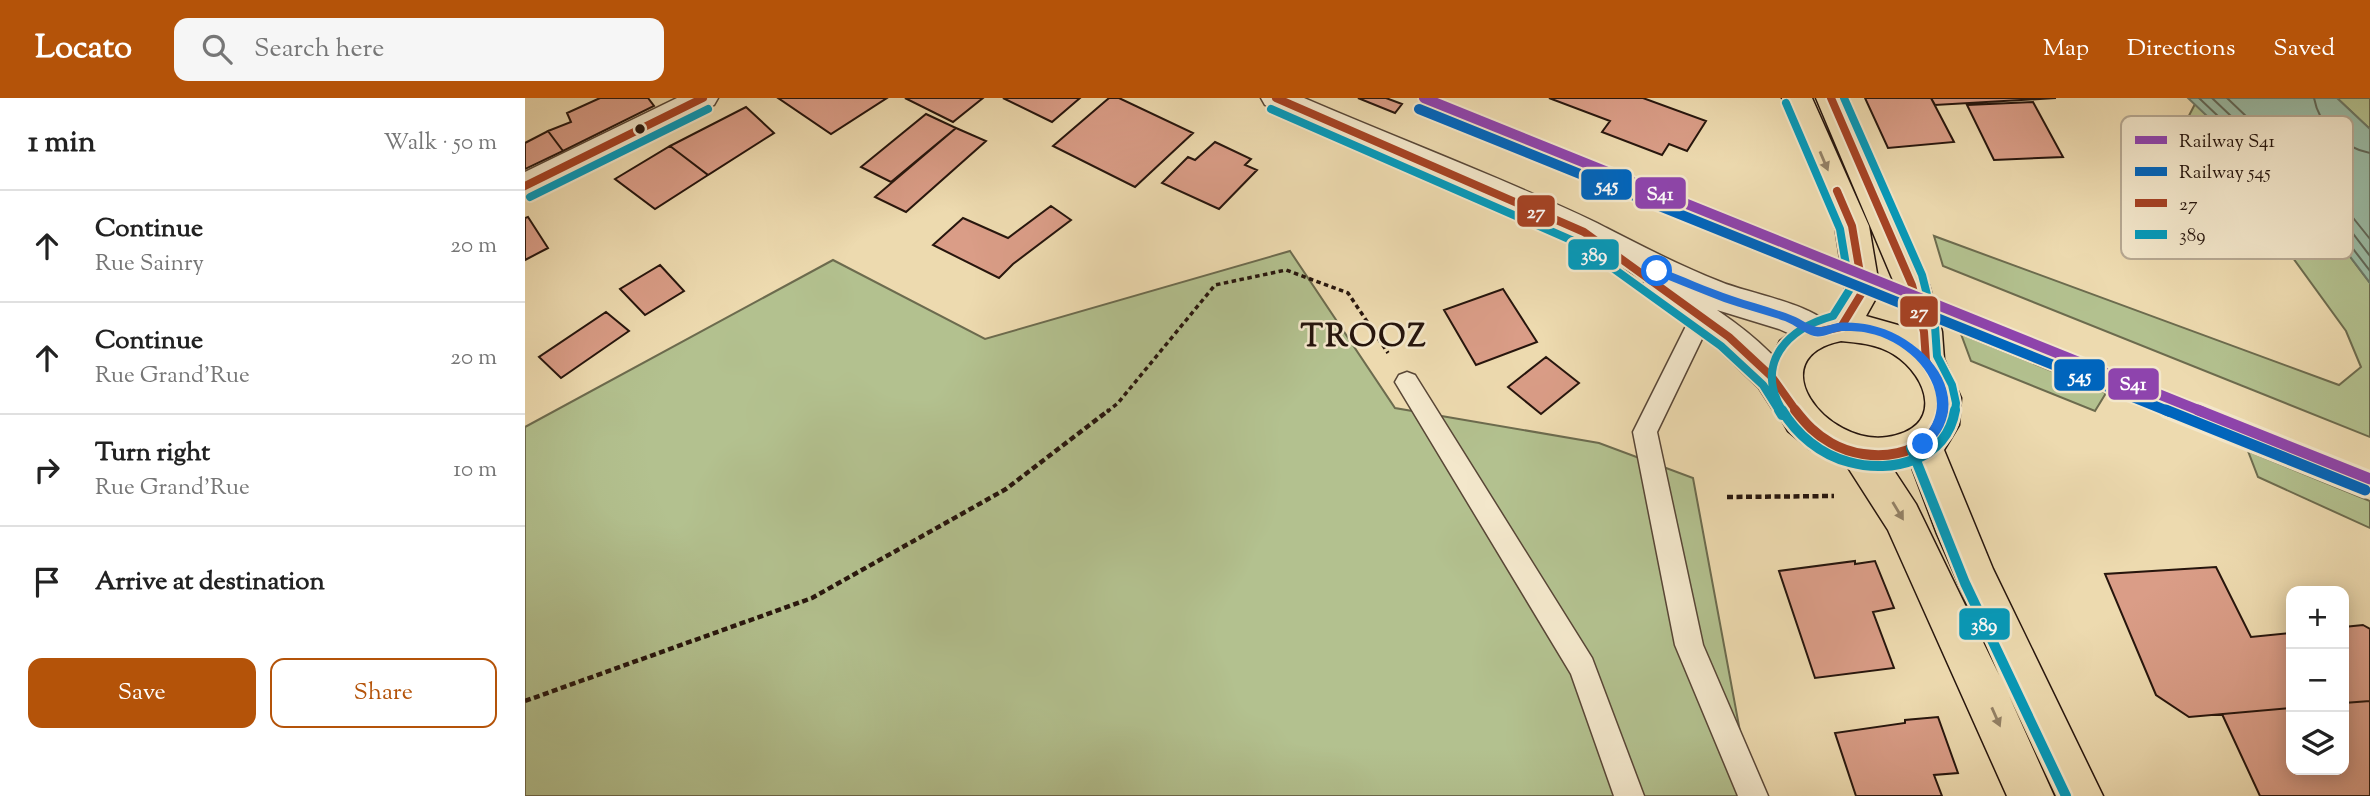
<!DOCTYPE html>
<meta charset="utf-8">
<style>
:root{--surface:#fff;--page:#f6f6f6;--text:#222;--muted:#767676;--line:#e0e0e0;--accent:#b45309}
body{margin:0;font-family:"Sorts Mill Goudy",serif;background:var(--page);color:var(--text)}
.controls{position:absolute;right:21px;bottom:21px;display:grid;overflow:hidden;border-radius:14px;box-shadow:0 4px 18px #0003}
.controls button{width:63px;height:63px;display:grid;place-items:center;padding:0;border:0;border-bottom:2px solid var(--line);background:var(--surface);color:var(--text);font:35px sans-serif}
.stop{position:absolute;width:21px;height:21px;margin:-16px;border:5px solid #1a73e8;border-radius:50%;background:#fff}
.stop.end{background:#1a73e8;border-color:#fff;box-shadow:0 2px 7px #0008}
.list{margin:0;padding:0;list-style:none}
h2{display:flex;justify-content:space-between;align-items:center;height:91px;margin:0;padding:0 28px;font-size:30px}
h2 small{font-size:23px;font-weight:400;color:var(--muted)}
.list li{display:grid;grid-template-columns:46px 1fr auto;gap:21px;align-items:center;box-sizing:border-box;height:112px;padding:0 28px;border-top:2px solid var(--line)}
.list b{display:block;font-size:26px;white-space:nowrap}
.list p{margin:0;font-size:23px;white-space:nowrap;color:var(--muted)}
.list em{font-size:23px;font-style:normal;color:var(--muted)}
.actions{display:flex;gap:14px;padding:21px 28px}
.actions a{flex:1;padding:16px 0;border:2px solid var(--accent);border-radius:14px;text-align:center;font-size:24px;color:var(--accent)}
.actions .main{background:var(--accent);color:#fff}
.icon{flex:none;width:38px;height:38px;fill:none;stroke:currentColor;stroke-width:2;stroke-linecap:round;stroke-linejoin:round}
.map{position:relative;flex:none;width:1845px;height:698px;overflow:hidden}
header{display:flex;align-items:center;gap:42px;box-sizing:border-box;height:98px;padding:0 35px;background:var(--accent);color:#fff}
header strong{font-size:33px}
nav{display:flex;gap:38px;margin-inline-start:auto;font-size:24px}
.search{width:490px;height:63px;background:var(--page);display:flex;align-items:center;gap:18px;box-sizing:border-box;padding:0 24px;border-radius:14px;color:var(--muted);font-size:26px}
main{display:flex}
aside{flex:1;background:var(--surface)}
.map>svg:first-child{display:block}
.green{fill:#b3c18f;stroke:#6c6b4e;stroke-width:2}
.water{fill:#9abba5;stroke:#6c7968;stroke-width:2}
.lines{fill:none;stroke-linecap:round;stroke-linejoin:round}
.shore{stroke:#606859;stroke-width:2}
.building{fill:#da9d87;stroke:#26150d;stroke-width:2}
.service-casing{stroke:#584636;stroke-width:3}
.tertiary-casing{stroke:#584636;stroke-width:3}
.primary-casing{stroke:#26150d;stroke-width:3}
.path-far1{stroke:#26150d;stroke-width:3.5;stroke-dasharray:4.5 3.5;stroke-linecap:butt}
.path{stroke:#26150d;stroke-width:4.5;stroke-dasharray:6 3.5;stroke-linecap:butt}
.service{fill:#f3e7cb;fill-rule:evenodd}
.tertiary{fill:#f3e7cb;fill-rule:evenodd}
.primary{fill:#eddaaf;fill-rule:evenodd}
.bus-1-far1-casing{stroke:#f3e7cb;stroke-width:12}
.bus-1-casing{stroke:#f3e7cb;stroke-width:15}
.bus-2-far1-casing{stroke:#f3e7cb;stroke-width:12}
.bus-2-casing{stroke:#f3e7cb;stroke-width:15}
.bus-1-far1{stroke:#a64224;stroke-width:8}
.bus-1{stroke:#a64224;stroke-width:10}
.bus-2-far1{stroke:#049abb;stroke-width:8}
.bus-2{stroke:#049abb;stroke-width:10}
.rail-1-far1-casing{stroke:#f3e7cb;stroke-width:14}
.rail-1-casing{stroke:#f3e7cb;stroke-width:17}
.rail-2-far1-casing{stroke:#f3e7cb;stroke-width:14}
.rail-2-casing{stroke:#f3e7cb;stroke-width:17}
.rail-1-far1{stroke:#8e44ad;stroke-width:10}
.rail-1{stroke:#8e44ad;stroke-width:11}
.rail-2-far1{stroke:#0065bd;stroke-width:10}
.rail-2{stroke:#0065bd;stroke-width:11}
.oneway{fill:#938166}
.route{fill:#1a73e8}
.bus-dot{fill:#26150d;stroke:#f3e7cb;stroke-width:2.5}
.labels{text-anchor:middle;stroke-width:5;stroke-linejoin:round;paint-order:stroke}
.district-label{font-size:32px;font-weight:bold;letter-spacing:2px;fill:#26150d;stroke:#f3e7cb}
.key{fill:#f3e7cb;stroke:#b6a892;stroke-width:2}
.key-label{font-size:19px;fill:#26150d}
.line-badge{stroke:#f3e7cb;stroke-width:2.5}
.badge-label{font-size:19px;text-anchor:middle;font-weight:bold;fill:#fff}
</style>
<header>
<strong>Locato</strong>
<div class="search"><svg class="icon" aria-label="search" viewBox="0 0 24 24"><circle cx="10" cy="10" r="6"/><path d="M15 15l6 6"/></svg>Search here</div>
<nav><a>Map</a><a>Directions</a><a>Saved</a></nav>
</header>
<main>
<aside>
<h2>1 min<small>Walk · 50 m</small></h2>
<ul class="list">
<li><svg class="icon" aria-label="ahead" viewBox="0 0 24 24"><path d="M12 20V5M6 11l6-6 6 6"/></svg><div><b>Continue</b><p>Rue Sainry</p></div><em>20 m</em></li>
<li><svg class="icon" aria-label="ahead" viewBox="0 0 24 24"><path d="M12 20V5M6 11l6-6 6 6"/></svg><div><b>Continue</b><p>Rue Grand'Rue</p></div><em>20 m</em></li>
<li><svg class="icon" aria-label="right" viewBox="0 0 24 24"><path d="M7 20v-9h11M14 6l5 5-5 5"/></svg><div><b>Turn right</b><p>Rue Grand'Rue</p></div><em>10 m</em></li>
<li><svg class="icon" aria-label="arrive" viewBox="0 0 24 24"><path d="M6 21V4h12l-3 4 3 4H6"/></svg><div><b>Arrive at destination</b></div></li>
</ul>
<div class="actions"><a class="main">Save</a><a>Share</a></div>
</aside>
<div class="map">
<svg width="1845" height="698" viewBox="0 0 1845 698">
<rect width="100%" height="100%" fill="#eddaaf"/>
<filter id="stains"><feTurbulence type="fractalNoise" baseFrequency=".00286" numOctaves="4"/><feColorMatrix values="0 0 0 0 .2 0 0 0 0 .09 0 0 0 0 .02 0 0 0 .5 -.17"/></filter>
<radialGradient id="worn" r=".72"><stop offset=".6" stop-color="#630" stop-opacity="0"/><stop offset="1" stop-color="#630" stop-opacity=".3"/></radialGradient>
<path class="green" d="M 1812,0 L 1845,0 L 1845,31 Z
M 1670,6 L 1811,140 L 1845,185 L 1845,339 L 1418,168 L 1409,138 L 1814,287 L 1836,269 L 1821,233 L 1760,149 L 1655,35 Z
M 765,153 L 870,310 L 1074,345 L 1168,380 L 1227,698 L 0,698 L 0,329 L 308,162 L 460,241 Z
M 1436,236 L 1581,295 L 1570,313 L 1446,263 Z
M 1723,353 L 1845,403 L 1845,430 L 1733,379 Z"/>
<path class="water" d="M 1663,0 L 1812,0 L 1845,31 L 1845,185 L 1811,140 Z"/>
<g class="lines">
<path class="shore" d="M 1674,0 L 1816,135 L 1845,173
M 1687,0 L 1823,129 L 1845,158
M 1702,0 L 1829,121 L 1845,141
M 1789,0 C 1794,27 1818,50 1845,55"/>
</g>
<path class="building" d="M 75,0 L 123,0 L 129,8 L 38,53 L 23,33 L 46,24 L 42,15 Z
M 253,0 L 362,0 L 306,36 Z
M 380,0 L 458,0 L 428,24 Z
M 478,0 L 555,0 L 527,24 Z
M 584,0 L 594,0 L 668,35 L 610,89 L 528,48 Z
M 833,0 L 861,0 L 877,6 L 870,15 Z
M 1024,0 L 1118,0 L 1181,23 L 1162,53 L 1144,46 L 1137,57 L 1077,34 L 1085,23 Z
M 1340,0 L 1406,0 L 1429,44 L 1363,50 Z
M 1406,0 L 1531,0 L 1410,7 Z
M 1508,4 L 1538,59 L 1469,62 L 1442,7 Z
M 221,9 L 249,35 L 183,77 L 145,48 Z
M 401,16 L 431,30 L 366,84 L 336,69 Z
M 431,30 L 461,43 L 381,114 L 350,99 Z
M 23,33 L 38,53 L 0,71 L 0,45 Z
M 690,44 L 726,61 L 720,67 L 732,72 L 694,111 L 637,85 L 663,59 L 670,62 Z
M 145,48 L 183,77 L 130,111 L 90,81 Z
M 526,108 L 546,122 L 488,166 L 474,180 L 408,147 L 438,120 L 483,140 Z
M 3,119 L 23,150 L 0,162 L 0,120 Z
M 135,167 L 159,193 L 120,217 L 95,191 Z
M 978,191 L 1012,244 L 951,267 L 919,212 Z
M 81,214 L 104,233 L 36,280 L 14,259 Z
M 1021,259 L 1054,285 L 1016,316 L 983,289 Z
M 1330,463 L 1330,466 L 1350,463 L 1369,510 L 1348,514 L 1369,570 L 1290,580 L 1254,473 Z
M 1691,469 L 1726,539 L 1766,535 L 1766,610 L 1664,619 L 1631,597 L 1580,476 Z
M 1838,527 L 1845,531 L 1845,603 L 1819,605 L 1819,529 Z
M 1845,603 L 1845,698 L 1735,698 L 1697,616 L 1766,610 L 1766,672 L 1819,672 L 1819,605 Z
M 1413,619 L 1433,675 L 1409,677 L 1417,698 L 1331,698 L 1310,635 L 1380,625 L 1380,622 Z"/>
<g class="lines">
<defs>
<path id="service" d="M 1176,211 L 1184,214 L 1187,220 L 1132,334 L 1178,547 L 1243,698 L 1213,698 L 1150,547 L 1108,334 L 1168,214 Z
M 882,274 L 890,277 L 1067,560 L 1119,698 L 1089,698 L 1046,576 L 870,284 L 874,277 Z"/>
<path id="tertiary" d="M 152,0 L 193,0 L 189,7 L 0,100 L 0,74 Z
M 736,0 L 779,0 C 876,42 976,79 1072,125 C 1113,146 1153,167 1196,184 C 1225,196 1296,207 1310,234 L 1305,244 L 1292,248 L 1254,231 L 1192,212 C 1230,238 1265,268 1286,310 L 1280,321 L 1267,326 L 1254,321 L 1234,290 L 1191,249 L 1122,199 L 1117,189 L 1120,182 L 1047,143 L 740,7 Z"/>
<path id="primary" d="M 1257,0 L 1287,0 L 1344,128 L 1355,193 L 1341,218 L 1380,229 L 1370,187 L 1291,0 L 1321,0 L 1404,187 L 1417,234 L 1419,261 L 1436,300 L 1434,327 L 1419,352 L 1468,471 L 1578,698 L 1531,698 L 1484,598 L 1529,698 L 1482,698 L 1363,432 L 1322,368 L 1286,352 L 1263,333 L 1244,299 L 1240,275 L 1255,243 L 1278,225 L 1305,217 L 1320,192 L 1310,128 ZM 1316,243 C 1334,245 1352,246 1368,256 C 1405,279 1419,331 1362,339 C 1301,348 1234,260 1316,243 ZM 1386,367 L 1412,436 L 1474,577 L 1391,406 L 1368,371 Z"/>
</defs>
<use href="#service" class="service-casing"/>
<use href="#tertiary" class="tertiary-casing"/>
<use href="#primary" class="primary-casing"/>
<path class="path-far1" d="M 582,314 L 593,305 L 690,187 L 761,172 L 823,195 L 863,255"/>
<path class="path" d="M 1202,399 L 1309,398
M 0,603 L 287,500 L 481,391 L 584,312"/>
<use href="#service" class="service"/>
<use href="#tertiary" class="tertiary"/>
<use href="#primary" class="primary"/>
<defs>
<path id="bus-1-far1" d="M 751,0 L 1059,134 L 1204,239 L 1247,279 L 1272,314
M 1306,0 L 1387,187 L 1399,234 L 1401,263 L 1417,292 L 1418,314
M 0,88 L 178,0
M 1292,234 L 1316,229 L 1338,193 L 1327,128 L 1312,93"/>
<path id="bus-1" d="M 1270,312 C 1281,326 1290,336 1306,345 C 1344,367 1408,361 1418,312"/>
<path id="bus-2-far1" d="M 1319,0 L 1397,177 L 1410,228 L 1412,258 L 1427,287 L 1431,305 L 1430,314
M 746,11 L 1053,145 L 1196,248 L 1238,287 L 1255,314
M 5,99 L 183,11
M 1258,314 C 1229,266 1261,231 1308,218 L 1325,191 L 1315,131 L 1261,5"/>
<path id="bus-2" d="M 1254,312 L 1257,317
M 1257,312 C 1271,336 1296,357 1324,364 C 1367,376 1422,362 1430,312
M 1386,350 L 1440,485 L 1541,698"/>
</defs>
<use href="#bus-1-far1" class="bus-1-far1-casing"/>
<use href="#bus-1" class="bus-1-casing"/>
<use href="#bus-2-far1" class="bus-2-far1-casing"/>
<use href="#bus-2" class="bus-2-casing"/>
<use href="#bus-1-far1" class="bus-1-far1"/>
<use href="#bus-1" class="bus-1"/>
<use href="#bus-2-far1" class="bus-2-far1"/>
<use href="#bus-2" class="bus-2"/>
<defs>
<path id="rail-1-far1" d="M 899,0 L 1678,314"/>
<path id="rail-1" d="M 1673,312 L 1845,381"/>
<path id="rail-2-far1" d="M 894,11 L 1645,314"/>
<path id="rail-2" d="M 1641,312 L 1840,392"/>
</defs>
<use href="#rail-1-far1" class="rail-1-far1-casing"/>
<use href="#rail-1" class="rail-1-casing"/>
<use href="#rail-2-far1" class="rail-2-far1-casing"/>
<use href="#rail-2" class="rail-2-casing"/>
<use href="#rail-1-far1" class="rail-1-far1"/>
<use href="#rail-1" class="rail-1"/>
<use href="#rail-2-far1" class="rail-2-far1"/>
<use href="#rail-2" class="rail-2"/>
</g>
<defs><path id="oneway-solid" d="M-6-.8H1V-3.2L6.5 0L1 3.2V.8H-6Z" transform="scale(1.75)"/></defs>
<g class="oneway">
<use href="#oneway-solid" transform="translate(1299 63) rotate(67)"/>
<use href="#oneway-solid" transform="translate(1373 413) rotate(59)"/>
<use href="#oneway-solid" transform="translate(1471 619) rotate(66)"/>
</g>
<path class="route" d="M 1132,169 C 1158,178 1182,190 1207,198 C 1227,205 1248,210 1268,218 C 1276,221 1284,228 1292,229 C 1298,230 1307,226 1313,225 C 1322,224 1336,225 1345,227 C 1400,239 1455,301 1402,350 L 1394,350 L 1394,343 C 1439,302 1391,244 1343,235 C 1335,233 1324,233 1316,233 C 1307,234 1298,240 1289,238 C 1279,235 1270,227 1260,223 C 1240,216 1219,211 1199,204 C 1175,195 1152,185 1129,176 L 1129,170 Z"/>
<circle class="bus-dot" cx="115" cy="31" r="6"/>
<g class="labels">
<g class="district-label">
<text x="839" y="248">TROOZ</text>
</g>
</g>
<rect x="1596" y="18" width="232" height="143" rx="10" class="key"/>
<rect x="1610" y="38" width="32" height="8" fill="#8e44ad"/>
<rect x="1610" y="69" width="32" height="9" fill="#0065bd"/>
<rect x="1610" y="101" width="32" height="8" fill="#a64224"/>
<rect x="1610" y="132" width="32" height="9" fill="#049abb"/>
<g class="key-label">
<text x="1654" y="49">Railway S41</text>
<text x="1654" y="80">Railway 545</text>
<text x="1654" y="112">27</text>
<text x="1654" y="143">389</text>
</g>
<g class="line-badge">
<rect x="1055" y="70" width="53" height="33" rx="7" fill="#0065bd"/>
<rect x="1109" y="78" width="53" height="34" rx="7" fill="#8e44ad"/>
<rect x="991" y="96" width="40" height="34" rx="7" fill="#a64224"/>
<rect x="1042" y="140" width="53" height="33" rx="7" fill="#049abb"/>
<rect x="1374" y="197" width="40" height="33" rx="7" fill="#a64224"/>
<rect x="1528" y="260" width="53" height="34" rx="7" fill="#0065bd"/>
<rect x="1582" y="269" width="53" height="34" rx="7" fill="#8e44ad"/>
<rect x="1433" y="509" width="53" height="34" rx="7" fill="#049abb"/>
</g>
<g class="badge-label">
<text x="1082" y="93">545</text>
<text x="1135" y="102">S41</text>
<text x="1011" y="120">27</text>
<text x="1069" y="163">389</text>
<text x="1394" y="220">27</text>
<text x="1555" y="284">545</text>
<text x="1608" y="292">S41</text>
<text x="1459" y="533">389</text>
</g>
<rect width="100%" height="100%" filter="url(#stains)"/>
<rect width="100%" height="100%" fill="url(#worn)"/>
</svg>
<div class="controls">
<button>+</button>
<button>−</button>
<button><svg class="icon" aria-label="layers" viewBox="0 0 24 24"><path d="M12 4l9 5-9 5-9-5zM3 14l9 5 9-5"/></svg></button>
</div>
<div class="stop" style="left:1132px;top:173px"></div>
<div class="stop end" style="left:1398px;top:346px"></div>
</div>
</main>
